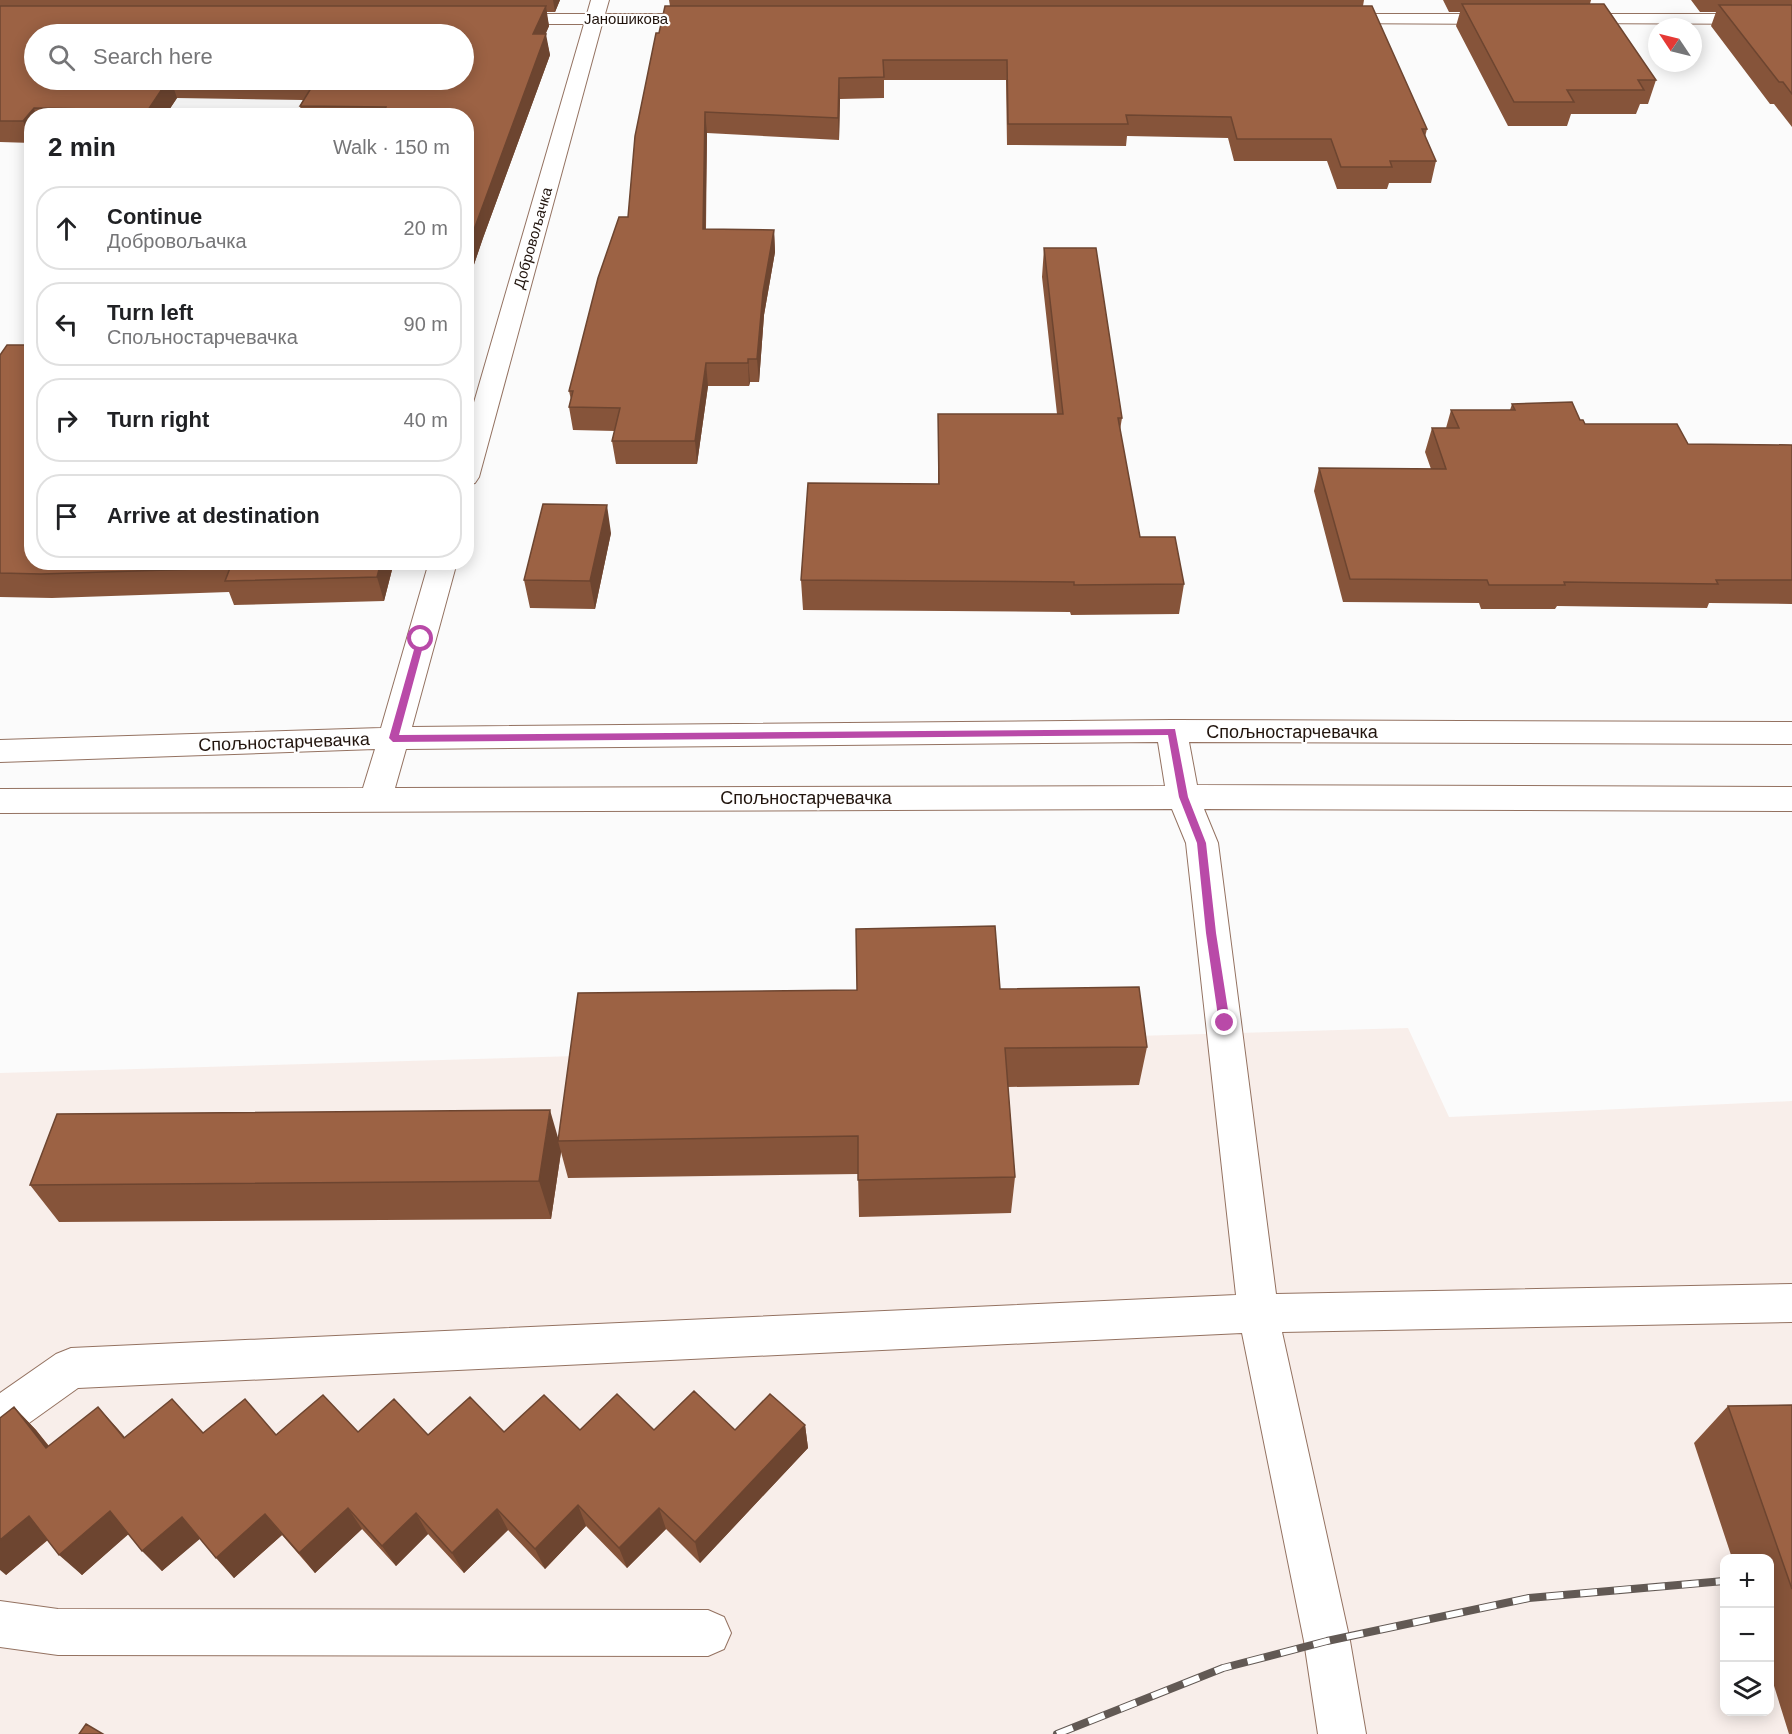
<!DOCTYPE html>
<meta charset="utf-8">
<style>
:root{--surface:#fff;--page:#f2f2f2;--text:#202124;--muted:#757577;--line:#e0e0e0}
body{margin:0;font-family:Helvetica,sans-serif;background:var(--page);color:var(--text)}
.controls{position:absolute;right:18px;bottom:18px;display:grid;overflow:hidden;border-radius:12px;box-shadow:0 3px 15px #0003}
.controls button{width:54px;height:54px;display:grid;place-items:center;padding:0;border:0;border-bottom:2px solid var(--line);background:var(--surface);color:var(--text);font:30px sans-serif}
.compass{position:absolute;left:1648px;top:18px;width:54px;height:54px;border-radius:50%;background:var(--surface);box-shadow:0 3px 15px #0003;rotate:305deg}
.stop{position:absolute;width:18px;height:18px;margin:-14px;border:4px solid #b94aa8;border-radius:50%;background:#fff}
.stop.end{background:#b94aa8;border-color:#fff;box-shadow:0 2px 6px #0008}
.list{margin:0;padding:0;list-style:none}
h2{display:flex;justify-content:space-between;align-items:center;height:78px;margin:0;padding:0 24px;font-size:26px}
h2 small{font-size:20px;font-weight:400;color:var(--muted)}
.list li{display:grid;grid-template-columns:39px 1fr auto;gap:18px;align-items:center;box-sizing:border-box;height:84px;margin:0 12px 12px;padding:0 12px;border:2px solid var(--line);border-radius:24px}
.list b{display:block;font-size:22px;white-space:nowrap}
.list p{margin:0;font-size:20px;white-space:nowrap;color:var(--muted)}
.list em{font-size:20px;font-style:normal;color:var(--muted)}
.icon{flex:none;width:33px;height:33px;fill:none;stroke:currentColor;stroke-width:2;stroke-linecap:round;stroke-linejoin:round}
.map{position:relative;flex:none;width:1792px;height:1734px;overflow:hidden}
.search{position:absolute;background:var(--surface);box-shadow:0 3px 15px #0003;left:24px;top:24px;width:450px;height:66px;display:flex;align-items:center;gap:15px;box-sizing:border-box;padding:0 21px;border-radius:33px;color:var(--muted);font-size:22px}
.panel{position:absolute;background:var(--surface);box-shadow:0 3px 15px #0003;left:24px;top:108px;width:450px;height:462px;border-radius:24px}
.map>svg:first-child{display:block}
.built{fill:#f8eeea;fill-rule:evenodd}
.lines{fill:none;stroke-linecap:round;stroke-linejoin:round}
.minor-casing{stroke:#947261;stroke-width:2}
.minor{fill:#fff;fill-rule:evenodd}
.rail-casing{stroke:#625954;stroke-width:8}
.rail{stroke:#fff;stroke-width:6;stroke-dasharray:17;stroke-linecap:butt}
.wall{fill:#86543a;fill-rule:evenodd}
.shaded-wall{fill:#6d4530}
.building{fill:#9c6244;stroke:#6d4530;stroke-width:1.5}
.route{fill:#b94aa8}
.labels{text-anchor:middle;stroke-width:4.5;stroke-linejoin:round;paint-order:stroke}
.far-street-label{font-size:15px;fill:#21140d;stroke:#fff}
.street-label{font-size:18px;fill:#21140d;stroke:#fff}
</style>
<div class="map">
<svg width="1792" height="1734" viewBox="0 0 1792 1734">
<rect width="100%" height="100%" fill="#fbfbfb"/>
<path class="built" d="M 911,984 L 1059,992 L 1068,1038 L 1408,1028 L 1449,1117 L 1792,1101 L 1792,1734 L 0,1734 L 0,1073 L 917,1046 ZM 1724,1558 L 1770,1558 L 1770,1712 L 1724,1712 Z"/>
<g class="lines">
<defs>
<path id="minor" d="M 591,0 L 609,0 L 605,14 L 706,14 L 712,15 L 715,19 L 712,23 L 706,24 L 602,24 L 479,477 L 475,483 L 466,485 L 466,430 L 584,24 L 503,24 L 497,23 L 494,19 L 497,15 L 503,14 L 587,14 Z
M 1334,14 L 1504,14 L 1510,15 L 1513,19 L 1510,23 L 1504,24 L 1328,23 L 1325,19 L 1328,15 Z
M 1571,14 L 1792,14 L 1792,24 L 1565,23 L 1562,19 L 1565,15 Z
M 429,562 L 457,562 L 412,727 L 1172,720 L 1792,722 L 1792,744 L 1189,742 L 1197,785 L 1792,787 L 1792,811 L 1204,809 L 1218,843 L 1276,1294 L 1792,1284 L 1792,1322 L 1282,1332 L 1350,1641 L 1366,1734 L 1318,1734 L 1304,1641 L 1242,1333 L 78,1388 L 15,1433 L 0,1439 L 0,1393 L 56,1354 L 71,1348 L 1236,1295 L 1186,843 L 1172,809 L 0,813 L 0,789 L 363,788 L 375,749 L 0,762 L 0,740 L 381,728 ZM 1158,742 L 1165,786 L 395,788 L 406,749 Z
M 0,1601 L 58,1609 L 708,1610 L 724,1617 L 731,1633 L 724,1649 L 708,1656 L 58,1655 L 0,1647 Z"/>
</defs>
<use href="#minor" class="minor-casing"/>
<use href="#minor" class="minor"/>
<defs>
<path id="rail" d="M 1057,1734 L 1223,1668 L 1327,1641 L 1529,1598 L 1724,1581"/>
</defs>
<use href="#rail" class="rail-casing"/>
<use href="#rail" class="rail"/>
</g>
<path class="wall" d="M 0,0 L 560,0 L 555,12 L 546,12 L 549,26 L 545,34 L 550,55 L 483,238 L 466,288 L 466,116 L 302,116 L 300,106 L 303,100 L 177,98 L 165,116 L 32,116 L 32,143 L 0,142 ZM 34,34 L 464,80 L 34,80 Z
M 669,0 L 1364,0 L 1363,6 L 1427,129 L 1425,137 L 1436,161 L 1431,183 L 1389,183 L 1387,189 L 1337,189 L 1327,161 L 1234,161 L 1228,138 L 1127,136 L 1126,146 L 1007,145 L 1006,80 L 884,80 L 884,98 L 840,99 L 839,140 L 707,133 L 706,229 L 774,230 L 775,252 L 764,315 L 759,382 L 750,382 L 749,386 L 708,386 L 697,464 L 616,464 L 612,441 L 615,431 L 573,430 L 569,407 L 571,400 L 569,391 L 628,217 L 659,33 L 670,6 Z
M 1443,0 L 1591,0 L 1590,4 L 1656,80 L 1648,104 L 1640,104 L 1636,114 L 1571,114 L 1567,126 L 1508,126 L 1456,26 L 1460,12 L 1449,12 Z
M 1691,0 L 1792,0 L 1792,127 L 1774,104 L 1770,104 L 1711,26 L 1716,12 L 1700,12 Z
M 1044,248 L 1122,418 L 1120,430 L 1140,537 L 1184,584 L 1179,614 L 1071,615 L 1070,612 L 803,610 L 801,580 L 938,484 L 938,414 L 1057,414 L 1042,277 Z
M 0,355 L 32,562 L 394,562 L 384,601 L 234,605 L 229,592 L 52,598 L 0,597 Z
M 1512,404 L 1580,420 L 1585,424 L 1688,444 L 1792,445 L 1792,604 L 1709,603 L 1707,608 L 1557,606 L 1555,609 L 1481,609 L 1479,603 L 1343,602 L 1314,491 L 1319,468 L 1431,469 L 1425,452 L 1432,428 L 1446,428 L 1451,410 L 1510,410 Z
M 611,533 L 595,609 L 530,608 L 524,580 Z
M 1000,989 L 1147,1047 L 1139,1085 L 1008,1087 L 1015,1177 L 1011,1213 L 859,1217 L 858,1174 L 568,1178 L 561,1152 L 551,1219 L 59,1222 L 30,1185 L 558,1137 Z
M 1792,1405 L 1792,1734 L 1789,1734 L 1770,1673 L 1770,1558 L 1732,1558 L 1694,1443 L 1728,1406 Z
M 14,1407 L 36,1430 L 49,1446 L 125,1437 L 203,1433 L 276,1435 L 358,1432 L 428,1435 L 580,1430 L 735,1430 L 805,1425 L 808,1448 L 700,1563 L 666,1529 L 627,1568 L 586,1526 L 545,1569 L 508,1530 L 464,1573 L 428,1534 L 396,1566 L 362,1529 L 315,1573 L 282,1535 L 234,1578 L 200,1538 L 162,1571 L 128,1534 L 82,1575 L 48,1540 L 6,1575 Z"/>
<path class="shaded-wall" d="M 553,0 L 560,0 L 555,12 Z
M 546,6 L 549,26 L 537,55 L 533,34 Z
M 546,34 L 550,55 L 483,238 L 466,288 L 466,251 L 479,216 Z
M 839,78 L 840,99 L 839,140 L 838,118 Z
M 168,80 L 171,80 L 177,98 L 165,116 L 150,116 L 148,110 Z
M 34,108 L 36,116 L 32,116 L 32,142 L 23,121 Z
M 705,112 L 707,133 L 705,251 L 703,229 Z
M 774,230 L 775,252 L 764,315 L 759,382 L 757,359 L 763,292 Z
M 748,359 L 750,382 L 749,386 L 748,363 Z
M 706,363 L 708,386 L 697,464 L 695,441 Z
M 607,505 L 611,533 L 595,609 L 590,581 Z
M 381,562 L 394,562 L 384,601 L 377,577 Z
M 550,1110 L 559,1141 L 558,1141 L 561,1152 L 551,1219 L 539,1181 Z
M 14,1407 L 36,1430 L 68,1471 L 46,1448 Z
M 98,1407 L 118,1429 L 144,1460 L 124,1438 Z
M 805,1425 L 808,1448 L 700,1563 L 695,1542 Z
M 578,1505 L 586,1526 L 545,1569 L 535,1549 Z
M 348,1508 L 362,1529 L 315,1573 L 299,1553 Z
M 659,1508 L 666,1529 L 627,1568 L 619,1548 Z
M 497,1509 L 508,1530 L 464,1573 L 452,1553 Z
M 110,1511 L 131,1532 L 82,1575 L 59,1555 Z
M 416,1513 L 428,1534 L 396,1566 L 382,1546 Z
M 265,1514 L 282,1535 L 234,1578 L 216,1558 Z
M 29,1516 L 52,1536 L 6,1575 L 0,1570 L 0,1540 Z
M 182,1517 L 201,1538 L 162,1571 L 142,1551 Z"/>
<path class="building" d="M 1462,4 L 1604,4 L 1656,80 L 1638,80 L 1644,90 L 1567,90 L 1574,102 L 1514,102 Z
M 1719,5 L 1792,5 L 1792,94 L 1783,82 L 1779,82 Z
M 0,6 L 546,6 L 533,34 L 546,34 L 479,216 L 466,251 L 466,116 L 382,116 L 386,107 L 300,106 L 316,80 L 464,80 L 464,34 L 34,34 L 34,80 L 168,80 L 148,110 L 34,108 L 23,121 L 0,121 Z
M 665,6 L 1372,6 L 1427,129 L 1422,129 L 1436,161 L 1390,161 L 1392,167 L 1341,167 L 1331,139 L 1237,139 L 1231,117 L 1126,115 L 1128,124 L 1008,124 L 1007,60 L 883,60 L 884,77 L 839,78 L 838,118 L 705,112 L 703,229 L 774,230 L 763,292 L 757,359 L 748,359 L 748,363 L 706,363 L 695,441 L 612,441 L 620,408 L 569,407 L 573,391 L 569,391 L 598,278 L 619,217 L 628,217 L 635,136 L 656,33 L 659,33 Z
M 1044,248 L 1096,248 L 1122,418 L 1118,418 L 1140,537 L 1175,537 L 1184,584 L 1074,585 L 1074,582 L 801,580 L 808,483 L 939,484 L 938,414 L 1063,414 Z
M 7,345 L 32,345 L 32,562 L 381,562 L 377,577 L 225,581 L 230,568 L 41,574 L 0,573 L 0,355 Z
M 1572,402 L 1580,420 L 1583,420 L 1585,424 L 1677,424 L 1688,444 L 1792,445 L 1792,580 L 1716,580 L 1718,584 L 1564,582 L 1565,585 L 1489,585 L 1487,580 L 1350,579 L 1319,468 L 1446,469 L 1432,428 L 1459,428 L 1451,410 L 1515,410 L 1512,404 Z
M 543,504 L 607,505 L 590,581 L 524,580 Z
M 995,926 L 1000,989 L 1139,987 L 1147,1047 L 1005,1048 L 1015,1177 L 858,1180 L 858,1136 L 558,1141 L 578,993 L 857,990 L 856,929 Z
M 550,1110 L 539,1181 L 30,1185 L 57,1114 Z
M 694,1391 L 735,1430 L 770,1394 L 805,1425 L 695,1542 L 659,1508 L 619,1548 L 578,1505 L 535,1549 L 497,1509 L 452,1553 L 416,1513 L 382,1546 L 348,1508 L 299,1553 L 265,1514 L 216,1558 L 182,1517 L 142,1551 L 110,1511 L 59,1555 L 29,1516 L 0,1540 L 0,1418 L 14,1407 L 46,1448 L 98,1407 L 124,1438 L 172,1399 L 203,1433 L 245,1399 L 276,1435 L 323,1395 L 358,1432 L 394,1399 L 428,1435 L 470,1397 L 504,1432 L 544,1395 L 580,1430 L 617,1394 L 654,1430 Z
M 1792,1405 L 1792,1589 L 1728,1406 Z
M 86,1724 L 103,1734 L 79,1734 Z"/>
<path class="route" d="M 421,636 L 425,639 L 399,735 L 1175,729 L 1188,797 L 1206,843 L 1216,933 L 1230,1023 L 1225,1027 L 1219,1023 L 1206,933 L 1197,843 L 1179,797 L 1168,735 L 393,742 L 389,738 L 417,639 Z"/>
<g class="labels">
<g class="far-street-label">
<text x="626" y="24">Јаношикова</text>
<text transform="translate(533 238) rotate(-74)" y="5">Добровољачка</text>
</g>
<g class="street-label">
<text x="1292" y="738">Спољностарчевачка</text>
<text transform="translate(284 742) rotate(-2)" y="6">Спољностарчевачка</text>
<text x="806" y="804">Спољностарчевачка</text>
</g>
</g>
</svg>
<div class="controls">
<button>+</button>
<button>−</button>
<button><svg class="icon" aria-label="layers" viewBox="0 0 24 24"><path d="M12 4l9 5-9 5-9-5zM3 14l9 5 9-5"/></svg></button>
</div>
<svg class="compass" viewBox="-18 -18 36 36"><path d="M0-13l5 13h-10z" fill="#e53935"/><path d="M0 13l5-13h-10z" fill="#757577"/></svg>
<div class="stop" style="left:421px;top:639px"></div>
<div class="stop end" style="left:1225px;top:1023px"></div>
<div class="search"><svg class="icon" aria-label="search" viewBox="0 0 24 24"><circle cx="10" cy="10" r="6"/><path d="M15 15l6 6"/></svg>Search here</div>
<section class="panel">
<h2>2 min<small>Walk · 150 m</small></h2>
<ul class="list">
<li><svg class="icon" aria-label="ahead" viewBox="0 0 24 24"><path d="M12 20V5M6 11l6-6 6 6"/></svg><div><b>Continue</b><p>Добровољачка</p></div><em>20 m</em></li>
<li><svg class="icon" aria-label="left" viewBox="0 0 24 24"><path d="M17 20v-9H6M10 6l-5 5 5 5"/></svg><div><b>Turn left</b><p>Спољностарчевачка</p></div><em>90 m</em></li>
<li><svg class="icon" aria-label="right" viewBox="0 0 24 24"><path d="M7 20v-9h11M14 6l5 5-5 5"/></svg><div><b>Turn right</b></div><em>40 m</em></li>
<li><svg class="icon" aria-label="arrive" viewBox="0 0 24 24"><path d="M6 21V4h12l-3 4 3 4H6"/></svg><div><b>Arrive at destination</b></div></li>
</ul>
</section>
</div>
